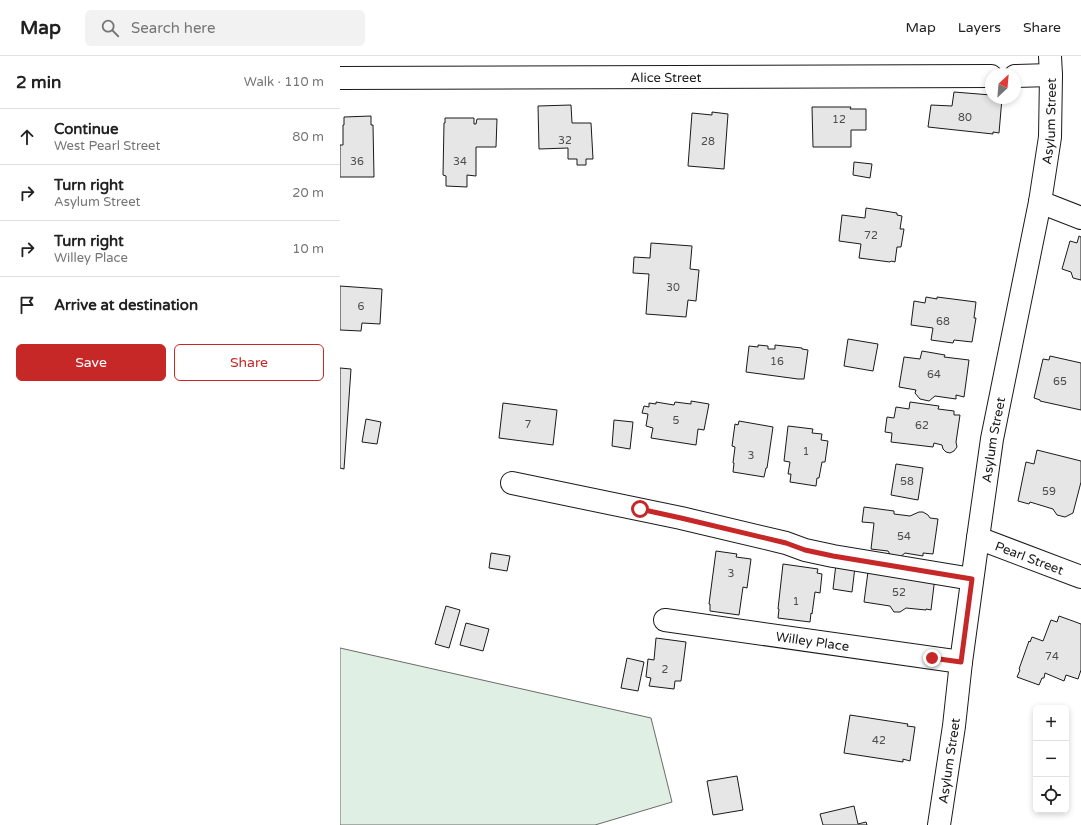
<!DOCTYPE html>
<meta charset="utf-8">
<style>
:root{--surface:#fff;--page:#f2f2f2;--text:#222;--muted:#767676;--line:#e0e0e0;--accent:#c62828}
body{margin:0;font-family:"Varela Round",sans-serif;background:var(--page);color:var(--text)}
.controls{position:absolute;right:12px;bottom:12px;display:grid;overflow:hidden;border-radius:6px;box-shadow:0 2px 6px #0003}
.controls button{width:36px;height:36px;display:grid;place-items:center;padding:0;border:0;border-bottom:1px solid var(--line);background:var(--surface);color:var(--text);font:20px sans-serif}
.compass{position:absolute;left:645px;top:12px;width:36px;height:36px;border-radius:50%;background:var(--surface);box-shadow:0 2px 6px #0003;rotate:26deg}
.stop{position:absolute;width:12px;height:12px;margin:-9px;border:3px solid #c62828;border-radius:50%;background:#fff}
.stop.end{background:#c62828;border-color:#fff;box-shadow:0 1px 4px #0008}
.list{margin:0;padding:0;list-style:none}
h2{display:flex;justify-content:space-between;align-items:center;height:52px;margin:0;padding:0 16px;font-size:17px}
h2 small{font-size:13px;font-weight:400;color:var(--muted)}
.list li{display:grid;grid-template-columns:26px 1fr auto;gap:12px;align-items:center;box-sizing:border-box;height:56px;padding:0 16px;border-top:1px solid var(--line)}
.list b{display:block;font-size:15px;white-space:nowrap}
.list p{margin:0;font-size:13px;white-space:nowrap;color:var(--muted)}
.list em{font-size:13px;font-style:normal;color:var(--muted)}
.actions{display:flex;gap:8px;padding:12px 16px}
.actions a{flex:1;padding:9px 0;border:1px solid var(--accent);border-radius:6px;text-align:center;font-size:14px;color:var(--accent)}
.actions .main{background:var(--accent);color:#fff}
.icon{flex:none;width:22px;height:22px;fill:none;stroke:currentColor;stroke-width:2;stroke-linecap:round;stroke-linejoin:round}
.map{position:relative;flex:none;width:741px;height:769px;overflow:hidden}
header{display:flex;align-items:center;gap:24px;box-sizing:border-box;height:56px;padding:0 20px;background:var(--surface);border-bottom:1px solid var(--line)}
header strong{font-size:19px}
nav{display:flex;gap:22px;margin-inline-start:auto;font-size:14px}
.search{width:280px;height:36px;background:var(--page);display:flex;align-items:center;gap:10px;box-sizing:border-box;padding:0 14px;border-radius:6px;color:var(--muted);font-size:15px}
main{display:flex}
aside{flex:1;background:var(--surface)}
.map>svg:first-child{display:block}
.green{fill:#e0efe3;stroke:#6a6a6a}
.building{fill:#e6e6e6;stroke:#1a1a1a}
.lines{fill:none;stroke-linecap:round;stroke-linejoin:round}
.street-casing{stroke:#1a1a1a;stroke-width:24}
.secondary-casing{stroke:#1a1a1a;stroke-width:24}
.street{stroke:#fff;stroke-width:22}
.secondary{stroke:#fff;stroke-width:22}
.route{stroke:#c62828;stroke-width:5}
.labels{text-anchor:middle;stroke-width:3;stroke-linejoin:round;paint-order:stroke}
.number-label{font-size:11px;fill:#4d4d4d}
.street-label{font-size:13px;fill:#1a1a1a;stroke:#fff}
</style>
<header>
<strong>Map</strong>
<div class="search"><svg class="icon" aria-label="search" viewBox="0 0 24 24"><circle cx="10" cy="10" r="6"/><path d="M15 15l6 6"/></svg>Search here</div>
<nav><a>Map</a><a>Layers</a><a>Share</a></nav>
</header>
<main>
<aside>
<h2>2 min<small>Walk · 110 m</small></h2>
<ul class="list">
<li><svg class="icon" aria-label="ahead" viewBox="0 0 24 24"><path d="M12 20V5M6 11l6-6 6 6"/></svg><div><b>Continue</b><p>West Pearl Street</p></div><em>80 m</em></li>
<li><svg class="icon" aria-label="right" viewBox="0 0 24 24"><path d="M7 20v-9h11M14 6l5 5-5 5"/></svg><div><b>Turn right</b><p>Asylum Street</p></div><em>20 m</em></li>
<li><svg class="icon" aria-label="right" viewBox="0 0 24 24"><path d="M7 20v-9h11M14 6l5 5-5 5"/></svg><div><b>Turn right</b><p>Willey Place</p></div><em>10 m</em></li>
<li><svg class="icon" aria-label="arrive" viewBox="0 0 24 24"><path d="M6 21V4h12l-3 4 3 4H6"/></svg><div><b>Arrive at destination</b></div></li>
</ul>
<div class="actions"><a class="main">Save</a><a>Share</a></div>
</aside>
<div class="map">
<svg width="741" height="769" viewBox="0 0 741 769">
<rect width="100%" height="100%" fill="#fff"/>
<path class="green" d="M 0,592 L 311,662 L 332,746 L 255,769 L 0,769 Z"/>
<path class="building" d="M 614,36 L 651,39 L 651,42 L 662,42 L 659,77 L 653,76 L 653,78 L 588,71 L 591,49 L 612,50 Z
M 231,49 L 232,67 L 251,67 L 253,103 L 246,103 L 246,109 L 237,109 L 237,103 L 228,103 L 228,92 L 199,93 L 198,50 Z
M 472,51 L 511,51 L 510,53 L 526,53 L 526,74 L 511,74 L 511,91 L 473,91 Z
M 372,56 L 388,58 L 384,113 L 348,110 L 352,57 L 372,59 Z
M 31,60 L 31,69 L 33,69 L 34,121 L 0,121 L 0,89 L 3,89 L 3,69 L 4,69 L 4,61 Z
M 105,62 L 134,62 L 134,68 L 136,68 L 137,63 L 157,63 L 156,91 L 136,91 L 136,120 L 127,119 L 127,131 L 106,130 L 106,120 L 103,119 L 104,67 L 105,67 Z
M 514,106 L 532,108 L 530,122 L 513,119 Z
M 526,152 L 557,157 L 557,159 L 562,160 L 560,173 L 564,173 L 561,191 L 557,191 L 555,206 L 551,205 L 550,206 L 519,202 L 521,188 L 499,185 L 502,159 L 525,162 Z
M 739,180 L 741,181 L 741,224 L 733,222 L 731,216 L 722,213 L 730,185 L 737,187 Z
M 311,187 L 352,190 L 350,213 L 359,214 L 356,245 L 348,244 L 346,261 L 306,258 L 309,218 L 293,217 L 294,201 L 310,202 Z
M 0,230 L 42,233 L 40,268 L 22,267 L 21,275 L 0,274 Z
M 586,241 L 597,243 L 597,241 L 636,246 L 634,262 L 636,262 L 632,286 L 614,284 L 613,287 L 591,284 L 593,272 L 571,269 L 574,245 L 585,247 Z
M 508,283 L 538,288 L 533,315 L 504,310 Z
M 418,289 L 428,290 L 428,293 L 435,293 L 435,289 L 462,292 L 462,293 L 468,294 L 464,323 L 458,323 L 406,316 L 409,290 L 418,291 Z
M 582,295 L 605,299 L 604,301 L 629,304 L 624,341 L 616,339 L 616,343 L 595,340 L 589,345 L 580,343 L 575,337 L 576,334 L 559,331 L 564,301 L 580,303 Z
M 710,300 L 741,307 L 741,354 L 700,345 L 700,344 L 694,342 L 703,303 L 709,304 Z
M 0,312 L 11,313 L 4,413 L 0,412 Z
M 351,345 L 369,348 L 364,374 L 358,373 L 356,389 L 311,382 L 313,372 L 306,370 L 308,358 L 302,357 L 304,350 L 309,351 L 309,347 L 316,348 L 316,346 L 334,349 L 335,346 L 351,348 Z
M 570,346 L 599,350 L 598,353 L 614,355 L 614,359 L 620,359 L 616,386 L 617,391 L 614,395 L 610,397 L 606,396 L 603,393 L 602,389 L 594,387 L 593,391 L 551,386 L 552,377 L 545,376 L 547,361 L 554,362 L 556,351 L 569,353 Z
M 163,347 L 217,354 L 213,389 L 159,382 Z
M 26,363 L 41,366 L 37,388 L 22,386 Z
M 274,364 L 293,366 L 290,393 L 272,390 Z
M 399,365 L 433,371 L 427,412 L 426,412 L 424,421 L 393,416 L 394,407 L 393,407 L 395,391 L 392,390 L 395,368 L 398,369 Z
M 448,370 L 473,373 L 472,377 L 482,378 L 481,384 L 488,385 L 485,406 L 482,406 L 479,422 L 477,422 L 476,430 L 450,426 L 451,418 L 448,418 L 450,406 L 444,405 Z
M 697,394 L 741,405 L 741,426 L 733,457 L 725,461 L 717,459 L 713,453 L 690,446 L 689,448 L 678,445 L 686,406 L 694,408 Z
M 556,408 L 583,412 L 578,444 L 551,439 Z
M 524,451 L 554,455 L 554,458 L 570,460 L 579,456 L 583,456 L 588,459 L 590,462 L 598,463 L 593,498 L 583,497 L 583,500 L 565,497 L 560,501 L 551,500 L 548,495 L 531,493 L 534,467 L 522,466 Z
M 376,495 L 397,498 L 396,501 L 411,503 L 407,532 L 403,531 L 399,559 L 370,555 L 370,548 L 369,548 Z
M 151,497 L 170,500 L 167,515 L 149,512 Z
M 443,508 L 478,513 L 477,517 L 482,518 L 480,537 L 475,536 L 472,558 L 471,557 L 470,566 L 438,562 L 439,553 L 438,553 Z
M 496,508 L 515,511 L 512,536 L 493,533 Z
M 529,508 L 595,521 L 591,554 L 586,553 L 586,554 L 566,552 L 560,556 L 554,556 L 550,550 L 524,546 Z
M 106,550 L 120,554 L 109,592 L 95,588 Z
M 719,560 L 741,568 L 741,614 L 738,623 L 726,619 L 724,625 L 705,617 L 704,622 L 702,622 L 699,629 L 677,621 L 680,614 L 679,613 L 689,585 L 690,586 L 692,581 L 703,585 L 711,564 L 717,566 Z
M 126,567 L 149,573 L 143,595 L 120,589 Z
M 316,582 L 346,586 L 341,625 L 335,625 L 334,633 L 309,630 L 311,622 L 306,621 L 308,603 L 314,604 Z
M 287,602 L 304,606 L 298,635 L 281,632 Z
M 510,659 L 568,668 L 567,670 L 575,671 L 570,705 L 563,703 L 563,706 L 504,697 Z
M 397,720 L 403,754 L 373,759 L 367,725 Z
M 514,750 L 518,768 L 526,766 L 527,769 L 483,769 L 480,758 Z"/>
<g class="lines">
<defs>
<g id="street">
<path d="M 675,20 L 711,19"/>
<path id="s1" d="M 0,22 L 651,20"/>
<path d="M 700,146 L 741,162"/>
<path d="M 172,427 L 341,462 L 446,487 L 465,494 L 493,500 L 632,523"/>
<path id="s2" d="M 638,482 L 741,521"/>
<path id="s3" d="M 325,564 L 621,606"/>
</g>
<g id="secondary">
<path id="s4" d="M 599,769 L 614,670 L 621,606 L 638,482 L 652,383 L 700,146 L 710,81 L 711,19 L 710,0"/>
</g>
</defs>
<use href="#street" class="street-casing"/>
<use href="#secondary" class="secondary-casing"/>
<use href="#street" class="street"/>
<use href="#secondary" class="secondary"/>
</g>
<g class="lines">
<path class="route" d="M 300,453 L 341,462 L 446,487 L 465,494 L 493,500 L 632,523 L 621,606 L 592,602"/>
</g>
<g class="labels">
<g class="number-label">
<text x="625" y="65">80</text>
<text x="499" y="67">12</text>
<text x="225" y="88">32</text>
<text x="368" y="89">28</text>
<text x="17" y="109">36</text>
<text x="120" y="109">34</text>
<text x="531" y="183">72</text>
<text x="333" y="235">30</text>
<text x="21" y="254">6</text>
<text x="603" y="269">68</text>
<text x="437" y="309">16</text>
<text x="594" y="322">64</text>
<text x="720" y="329">65</text>
<text x="336" y="368">5</text>
<text x="188" y="372">7</text>
<text x="582" y="373">62</text>
<text x="466" y="399">1</text>
<text x="411" y="403">3</text>
<text x="567" y="429">58</text>
<text x="709" y="439">59</text>
<text x="564" y="484">54</text>
<text x="391" y="521">3</text>
<text x="559" y="540">52</text>
<text x="456" y="549">1</text>
<text x="712" y="604">74</text>
<text x="325" y="617">2</text>
<text x="539" y="688">42</text>
</g>
<g class="street-label">
<text dy="5" stroke="none"><textPath href="#s1" startOffset="326">Alice Street</textPath></text>
<text dy="5" stroke="none"><textPath href="#s4" startOffset="713">Asylum Street</textPath></text>
<text dy="5" stroke="none"><textPath href="#s4" startOffset="389">Asylum Street</textPath></text>
<text dy="5" stroke="none"><textPath href="#s2" startOffset="55">Pearl Street</textPath></text>
<text dy="5" stroke="none"><textPath href="#s3" startOffset="149">Willey Place</textPath></text>
<text dy="5" stroke="none"><textPath href="#s4" startOffset="65">Asylum Street</textPath></text>
</g>
</g>
</svg>
<div class="controls">
<button>+</button>
<button>−</button>
<button><svg class="icon" aria-label="locate" viewBox="0 0 24 24"><circle cx="12" cy="12" r="6"/><path d="M12 2v4M12 18v4M2 12h4M18 12h4"/></svg></button>
</div>
<svg class="compass" viewBox="-18 -18 36 36"><path d="M0-13l5 13h-10z" fill="#e53935"/><path d="M0 13l5-13h-10z" fill="#767676"/></svg>
<div class="stop" style="left:300px;top:453px"></div>
<div class="stop end" style="left:592px;top:602px"></div>
</div>
</main>
